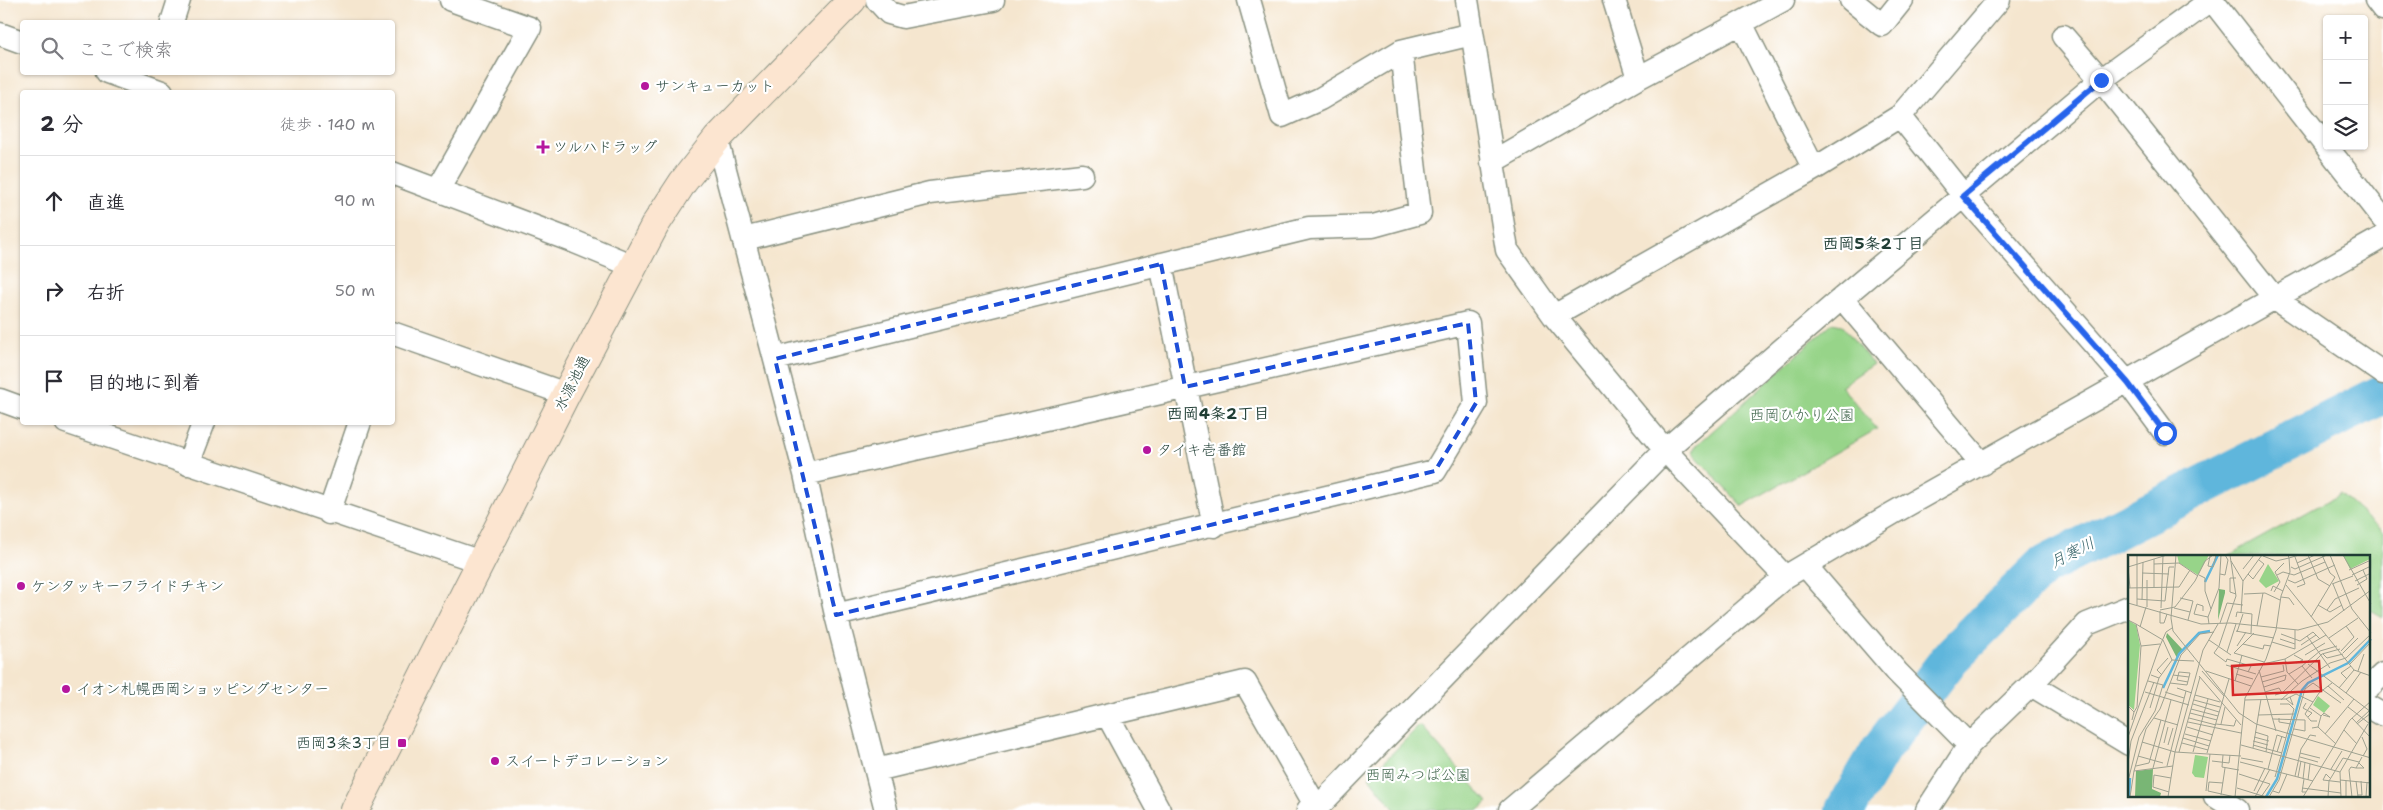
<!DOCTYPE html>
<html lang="ja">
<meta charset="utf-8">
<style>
:root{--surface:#fff;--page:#f7f7f7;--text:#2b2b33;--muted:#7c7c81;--line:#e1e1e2}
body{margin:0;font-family:"Shantell Sans","Klee One",sans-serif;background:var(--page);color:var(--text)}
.controls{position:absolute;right:15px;top:15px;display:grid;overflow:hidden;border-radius:5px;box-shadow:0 1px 4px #0004}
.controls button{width:45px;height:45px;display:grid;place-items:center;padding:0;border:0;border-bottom:1px solid var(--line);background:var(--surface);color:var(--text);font:25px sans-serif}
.stop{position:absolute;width:15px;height:15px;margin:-11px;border:4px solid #2563eb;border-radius:50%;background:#fff}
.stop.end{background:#2563eb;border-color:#fff;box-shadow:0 1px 5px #0008}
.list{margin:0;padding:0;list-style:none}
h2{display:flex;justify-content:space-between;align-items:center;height:65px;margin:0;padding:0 20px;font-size:21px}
h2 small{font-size:16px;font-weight:400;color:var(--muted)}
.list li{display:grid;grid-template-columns:32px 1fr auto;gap:15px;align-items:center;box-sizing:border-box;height:90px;padding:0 20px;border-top:1px solid var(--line)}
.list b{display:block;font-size:19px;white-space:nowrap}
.list em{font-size:16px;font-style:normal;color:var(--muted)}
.icon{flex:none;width:28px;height:28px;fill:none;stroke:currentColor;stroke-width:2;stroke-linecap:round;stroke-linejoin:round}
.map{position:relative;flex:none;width:2383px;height:810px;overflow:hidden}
.search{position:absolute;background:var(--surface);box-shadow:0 1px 4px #0004;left:20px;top:20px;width:375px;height:55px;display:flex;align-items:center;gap:12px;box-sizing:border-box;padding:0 18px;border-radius:5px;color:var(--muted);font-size:19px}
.panel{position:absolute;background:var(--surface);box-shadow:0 1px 4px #0004;left:20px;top:90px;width:375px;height:335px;border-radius:5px}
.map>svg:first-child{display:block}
.green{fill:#97d489;stroke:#5b885e}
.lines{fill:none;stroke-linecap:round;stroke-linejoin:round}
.river{stroke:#5fb6dc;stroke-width:40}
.street-casing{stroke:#8a9282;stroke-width:25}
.secondary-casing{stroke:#8a9282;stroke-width:30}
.street{stroke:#fff;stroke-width:22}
.secondary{stroke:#fce5d0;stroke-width:28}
.route{stroke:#2563eb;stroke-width:6}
.marked{fill:none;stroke:#1d4ed8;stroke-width:4;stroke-dasharray:10 6;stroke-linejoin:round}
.poi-dot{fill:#b5179e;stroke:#fff;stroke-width:2}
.labels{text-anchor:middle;stroke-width:4.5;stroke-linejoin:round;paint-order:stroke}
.poi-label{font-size:15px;fill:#1f3d34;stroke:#fff;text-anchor:start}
.street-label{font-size:15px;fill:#1f3d34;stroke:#fff}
.park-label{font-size:15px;fill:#3d6349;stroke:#fff}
.neighbourhood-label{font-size:16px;font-weight:bold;fill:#1f3d34;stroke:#fff}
.water-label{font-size:16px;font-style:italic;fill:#326166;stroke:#fff}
.inset-river{fill:none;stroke:#5fb6dc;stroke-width:2.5}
.inset-road{fill:none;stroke:#9fa291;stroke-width:1}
.view{fill:#d62828;fill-opacity:0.15;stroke:#d62828;stroke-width:2.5}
.inset-edge{fill:none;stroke:#1f3d34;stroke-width:2.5}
</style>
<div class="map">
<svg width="2383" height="810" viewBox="0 0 2383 810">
<rect width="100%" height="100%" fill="#fff"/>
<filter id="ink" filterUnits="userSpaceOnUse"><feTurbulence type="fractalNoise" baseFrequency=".02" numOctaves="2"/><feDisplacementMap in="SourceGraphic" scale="10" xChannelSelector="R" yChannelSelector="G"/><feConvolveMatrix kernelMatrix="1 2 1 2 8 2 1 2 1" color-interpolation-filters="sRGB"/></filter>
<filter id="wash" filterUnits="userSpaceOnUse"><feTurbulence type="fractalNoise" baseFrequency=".0096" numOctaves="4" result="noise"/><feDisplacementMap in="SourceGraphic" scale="20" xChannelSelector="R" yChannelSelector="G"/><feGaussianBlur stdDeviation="1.12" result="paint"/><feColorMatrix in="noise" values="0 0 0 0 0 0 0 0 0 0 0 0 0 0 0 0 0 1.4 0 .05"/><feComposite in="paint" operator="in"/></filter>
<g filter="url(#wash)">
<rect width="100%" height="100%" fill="#f5e6cf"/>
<path class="green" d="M 1832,323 L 1842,325 L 1873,364 L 1841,386 L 1877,429 L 1742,506 L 1692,452 L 1696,446 Z
M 2340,494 L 2383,532 L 2383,617 L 2369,609 L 2369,556 L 2228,556 Z
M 1420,725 L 1488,802 L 1479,810 L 1395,810 L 1369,777 Z"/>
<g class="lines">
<path class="river" d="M 1845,810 L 1881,749 L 1951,657 L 2042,567 L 2383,394"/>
</g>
</g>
<g filter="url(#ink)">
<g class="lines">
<defs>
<path id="street" d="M 877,0 L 889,13 L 903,17 L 993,0
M 1249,0 L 1282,116 L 1320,99 L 1401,51 L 1472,34
M 1467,0 L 1507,250 L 1554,316 L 1665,450 L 1785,577
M 1614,0 L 1638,78
M 1851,0 L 1882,25 L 1902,0
M 2212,0 L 2383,219
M 2376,0 L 2383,9
M 172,22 L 179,0
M 1741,23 L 1783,0
M 0,34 L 22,42
M 2063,36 L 2101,80 L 2275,299 L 2383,373
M 107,72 L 162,92
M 1900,116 L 1999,0
M 717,139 L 805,474 L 836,615 L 886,810
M 1492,162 L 1638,78 L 1741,23 L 1814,169
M 392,173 L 575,242 L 633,266
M 438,190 L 530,28 L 451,0
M 744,239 L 930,193 L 1082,175
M 1161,264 L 1214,526
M 1842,298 L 1982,464
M 1554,316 L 1814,169 L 1900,116 L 1963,195 L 2128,383 L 2165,433
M 392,333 L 566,394
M 775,359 L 1309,228 L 1373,226 L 1420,213 L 1401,51
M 0,400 L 22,408
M 66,422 L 481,562
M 188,464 L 204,422
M 805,474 L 1468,323 L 1476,403 L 1435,471 L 836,615
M 329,513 L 360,422
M 1805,565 L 1897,672 L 1969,745
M 2031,685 L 2129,744
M 2369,687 L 2383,674
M 2369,707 L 2383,715
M 1108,716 L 1159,810
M 876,770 L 1245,682 L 1318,810
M 2215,796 L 2237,810
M 1308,810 L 1317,808 L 1665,450 L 1842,298 L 2101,80 L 2211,0
M 1510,810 L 1785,577 L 1893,513 L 2383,237
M 1927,810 L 1969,745 L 2031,685 L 2087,624 L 2129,607"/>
<path id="secondary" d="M 355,810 L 566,394 L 655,225 L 683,182 L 717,139 L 852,0"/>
</defs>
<use href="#street" class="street-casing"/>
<use href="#secondary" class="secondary-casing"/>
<use href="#street" class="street"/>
<use href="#secondary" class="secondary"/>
</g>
</g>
<g class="lines" filter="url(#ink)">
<path class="route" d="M 2101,80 L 1963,196 L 2128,383 L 2165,433"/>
</g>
<path class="marked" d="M 1161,264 L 1185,387 L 1468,323 L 1476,403 L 1435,471 L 836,615 L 775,359 Z"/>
<g class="poi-dot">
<circle cx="645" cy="86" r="5"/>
<path d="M540.5 139.5h5v5h5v5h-5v5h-5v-5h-5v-5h5z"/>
<circle cx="1147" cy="450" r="5"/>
<circle cx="21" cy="586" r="5"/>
<circle cx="66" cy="689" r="5"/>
<rect x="397" y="738" width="10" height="10" rx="2.5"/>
<circle cx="495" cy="761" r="5"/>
</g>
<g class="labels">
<g class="poi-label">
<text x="655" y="91">サンキューカット</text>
<text x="553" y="152">ツルハドラッグ</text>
<text x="1157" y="455">タイキ壱番館</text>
<text x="31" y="591">ケンタッキーフライドチキン</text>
<text x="76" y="694">イオン札幌西岡ショッピングセンター</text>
<text x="392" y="748" text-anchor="end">西岡3条3丁目</text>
<text x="505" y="766">スイートデコレーション</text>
</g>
<g class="street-label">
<text transform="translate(572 383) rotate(-63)" y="5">水源池通</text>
</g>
<g class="park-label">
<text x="1802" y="420">西岡ひかり公園</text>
<text x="1418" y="780">西岡みつば公園</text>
</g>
<g class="neighbourhood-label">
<text x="1873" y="249">西岡5条2丁目</text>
<text x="1218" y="419">西岡4条2丁目</text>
</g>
<g class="water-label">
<text transform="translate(2072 552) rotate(-27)" y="6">月寒川</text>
</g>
</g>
<g transform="translate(2128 555)">
<rect width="242" height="242" fill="#f5e6cf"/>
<path d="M 49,0 L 81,0 L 70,20 L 51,8 ZM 215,0 L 242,0 L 242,4 L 222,14 ZM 140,9 L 151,26 L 138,33 L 131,26 ZM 0,65 L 8,70 L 12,90 L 6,155 L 0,150 ZM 190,141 L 202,151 L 196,158 L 185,150 ZM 67,200 L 80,202 L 76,223 L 67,222 L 64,218 Z" fill="#97d489"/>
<path d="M 91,34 L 97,35 L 97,38 L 90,65 ZM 39,78 L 55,95 L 49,103 L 38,82 ZM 25,214 L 24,234 L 33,238 L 32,242 L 7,242 L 8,216 Z" fill="#79b675"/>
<path class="inset-river" d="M 77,27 L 90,0M 35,133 L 51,99 L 71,78 L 82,76M 1,242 L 2,223M 138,242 L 149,224 L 174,135 L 180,128 L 220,108 L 243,84"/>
<path class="inset-road" d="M 9,0 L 9,50M 48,0 L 43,63 L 45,76 L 111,158 L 128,169 L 243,203M 180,0 L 190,24 L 202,31M 202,0 L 224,54 L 243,78M 215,0 L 243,49M 82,1 L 80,11 L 85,12 L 88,0M 135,1 L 148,6 L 161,3 L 160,0M 167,2 L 177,29 L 169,32M 26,4 L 26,32M 103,6 L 115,26M 169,8 L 187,0M 26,9 L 51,8 L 70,21M 0,12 L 39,0M 0,12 L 2,33M 163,12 L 167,14 L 199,0M 115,14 L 126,0M 221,15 L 243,5M 14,18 L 41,19M 92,19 L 97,20 L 100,5 L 97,0M 120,19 L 125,24 L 130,17 L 136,9 L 131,5M 71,20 L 77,23 L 77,36 L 83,54M 149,20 L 155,17 L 166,20 L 197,7M 224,20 L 243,11M 108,23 L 102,23 L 102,37 L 108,39M 160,25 L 167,28 L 207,10M 227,26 L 243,18M 204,29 L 225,21M 205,29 L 216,56M 158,30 L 226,115 L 243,121M 229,30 L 239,24 L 235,15M 0,33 L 51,32 L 62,15M 143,36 L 145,31 L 155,36M 146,37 L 152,27 L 147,17 L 156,8M 116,39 L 137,38 L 152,45M 153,42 L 161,43 L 166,50M 52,43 L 65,46 L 60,65M 9,44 L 37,46 L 41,12 L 46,12M 14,45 L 15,7M 0,48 L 73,69 L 102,68 L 170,75 L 200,67 L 243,35M 190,50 L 202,57 L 214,50M 19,52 L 19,25M 33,53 L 35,1M 46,53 L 62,57M 32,55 L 47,52 L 67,26 L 77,6 L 85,0M 199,55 L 207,44 L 231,33M 32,56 L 32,68 L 36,68 L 39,59M 75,56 L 75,51 L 69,49 L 66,59 L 80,62M 113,58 L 115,26 L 134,0M 108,62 L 109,57 L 124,59 L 123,78M 183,62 L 207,22 L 202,18 L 194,0M 0,65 L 8,69 L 13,91 L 9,152 L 6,157M 92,68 L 99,48 L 115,50M 8,69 L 35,85 L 44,105M 81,69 L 80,62 L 91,33 L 93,0M 129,71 L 135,38M 12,72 L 18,52M 167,75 L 167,94M 108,76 L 146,83M 109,77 L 115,59M 126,78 L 106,98 L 136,107M 153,79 L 172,86 L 185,77 L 192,84M 179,81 L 202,113M 201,83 L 230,63M 152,84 L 167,89M 81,85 L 103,100M 144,87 L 167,94M 115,89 L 135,94 L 136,90 L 143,91M 173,90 L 188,80M 13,91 L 32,89M 91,91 L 108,41 L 102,0M 91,91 L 86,98 L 98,107 L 99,104 L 123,111 L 120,117M 109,91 L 118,77M 213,96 L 226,82 L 218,71M 99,97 L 108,69M 215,98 L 230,83M 195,99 L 199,103 L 215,99M 166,100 L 175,105 L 168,108M 177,100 L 197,88M 157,104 L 159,117 L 170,129M 135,109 L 157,104 L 198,80M 180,109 L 243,157M 222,109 L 243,87M 98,110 L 128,119M 174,111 L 192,96 L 209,91M 131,115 L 148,176M 74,116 L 96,141M 78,116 L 123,131M 230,116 L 236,99M 108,119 L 125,124M 161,119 L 174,111 L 184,123M 23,120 L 31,123 L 44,105 L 66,106M 34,120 L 29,115 L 40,103M 45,120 L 61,122M 71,121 L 113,170M 133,122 L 156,116 L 155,110M 219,124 L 213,118 L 223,111M 107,126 L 114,100M 134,127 L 158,120M 42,128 L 59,130 L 62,118 L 51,117 L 49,125 L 60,127M 200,131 L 216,145M 136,132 L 157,125 L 158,120M 49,133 L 64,138M 211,133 L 226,115M 17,137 L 61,150M 37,137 L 56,143M 137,137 L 151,133 L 154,138M 218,138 L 233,117M 67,140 L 92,147M 147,140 L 154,138 L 194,99 L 212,94M 158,144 L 165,150 L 162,142M 66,145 L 92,152M 117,145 L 158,144 L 168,139 L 185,147M 153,145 L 174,126 L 202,108 L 218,103 L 243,79M 178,148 L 175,153 L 184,158 L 180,162M 65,149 L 91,157M 0,151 L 6,157 L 4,165M 220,152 L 242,169M 22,153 L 31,123M 182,153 L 193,161 L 190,172 L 184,173M 63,154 L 90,161M 62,158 L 89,165M 130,160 L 166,159M 193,161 L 196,158 L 202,162 L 195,160M 26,163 L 50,170M 61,163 L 88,170M 151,163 L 151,167 L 163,169M 224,163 L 243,183M 145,164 L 177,165 L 177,176 L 166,174M 189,166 L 183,166 L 177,159 L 191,138 L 204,128M 60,167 L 113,178M 228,168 L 242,155M 88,169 L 106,171 L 108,165M 93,169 L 97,152M 229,169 L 243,158M 59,172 L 85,180M 190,172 L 208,189M 216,175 L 229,189M 127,177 L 140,181 L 138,197M 57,179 L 83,186M 197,179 L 226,144M 0,182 L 31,93 L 38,77 L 44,73M 126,182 L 141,186M 234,182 L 239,194 L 235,201M 55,183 L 81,191M 125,186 L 140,190M 14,187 L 47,197 L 113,201M 36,188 L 40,172M 54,188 L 80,195M 40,190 L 45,173M 113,190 L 212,217M 125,190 L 154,198M 125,193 L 133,144M 51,197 L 72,122M 65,197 L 80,144M 149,197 L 154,181M 79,198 L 101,124M 172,198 L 192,203M 95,200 L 94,212 L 111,215M 10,201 L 35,208M 172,202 L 190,207M 113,203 L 135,207M 84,206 L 101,208 L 102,200M 112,207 L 185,226M 0,208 L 3,186 L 26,127M 231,208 L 236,213 L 228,213 L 234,202M 8,211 L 21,208 L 33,165M 39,211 L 58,136M 25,213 L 43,145M 140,214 L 149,180 L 158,183M 203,214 L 214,196M 6,216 L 18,174 L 32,154 L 53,100 L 72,79 L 86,77M 6,216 L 45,211M 111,219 L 142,229 L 133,242M 167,221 L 173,194 L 182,180 L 188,181M 147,222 L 166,154 L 161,149 L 152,149M 170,222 L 173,206M 202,223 L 198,219 L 195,225 L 212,227M 175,224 L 177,207M 176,224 L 174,237 L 178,237M 180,225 L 182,209M 212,225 L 243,228M 0,226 L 11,182 L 27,156 L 35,130 L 20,126M 218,226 L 218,242M 228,226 L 230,242M 95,228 L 81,227 L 80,236 L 107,242 L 117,143 L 138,104 L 148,75 L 153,41 L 162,17 L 161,3 L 171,0M 109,233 L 138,242M 174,233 L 213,238M 78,236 L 82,199M 126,236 L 137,213M 145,236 L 151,238 L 159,219M 41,237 L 25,232 L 26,220 L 43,223M 93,240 L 97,213M 230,240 L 234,240 L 233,226M 2,242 L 6,216M 40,242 L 47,197 L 75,95 L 90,69M 127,242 L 142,214M 141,242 L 151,225 L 177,134 L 185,128 L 213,148M 175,242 L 222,165 L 243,146M 200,242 L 201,226 L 215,203 L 231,207M 213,242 L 212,217 L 240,169M 224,242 L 221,215 L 223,212 L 228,213M 238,242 L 239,227"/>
<path class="view" d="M 191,106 L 193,136 L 105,140 L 104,111 Z"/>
<rect width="242" height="242" class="inset-edge"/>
</g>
</svg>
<div class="controls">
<button>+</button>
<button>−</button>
<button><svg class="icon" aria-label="layers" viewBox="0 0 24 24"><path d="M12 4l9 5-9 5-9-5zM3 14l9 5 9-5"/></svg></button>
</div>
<div class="stop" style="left:2165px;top:433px"></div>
<div class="stop end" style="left:2101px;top:80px"></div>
<div class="search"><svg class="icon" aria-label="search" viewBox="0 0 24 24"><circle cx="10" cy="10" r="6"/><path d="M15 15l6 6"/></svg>ここで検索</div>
<section class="panel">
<h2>2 分<small>徒歩 · 140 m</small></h2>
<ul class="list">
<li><svg class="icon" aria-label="ahead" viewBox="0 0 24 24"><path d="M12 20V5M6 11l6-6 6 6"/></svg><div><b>直進</b></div><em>90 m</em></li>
<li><svg class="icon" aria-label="right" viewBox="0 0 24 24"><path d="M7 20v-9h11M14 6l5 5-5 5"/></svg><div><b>右折</b></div><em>50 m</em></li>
<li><svg class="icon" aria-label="arrive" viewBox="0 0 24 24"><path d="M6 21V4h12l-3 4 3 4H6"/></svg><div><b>目的地に到着</b></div></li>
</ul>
</section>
</div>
